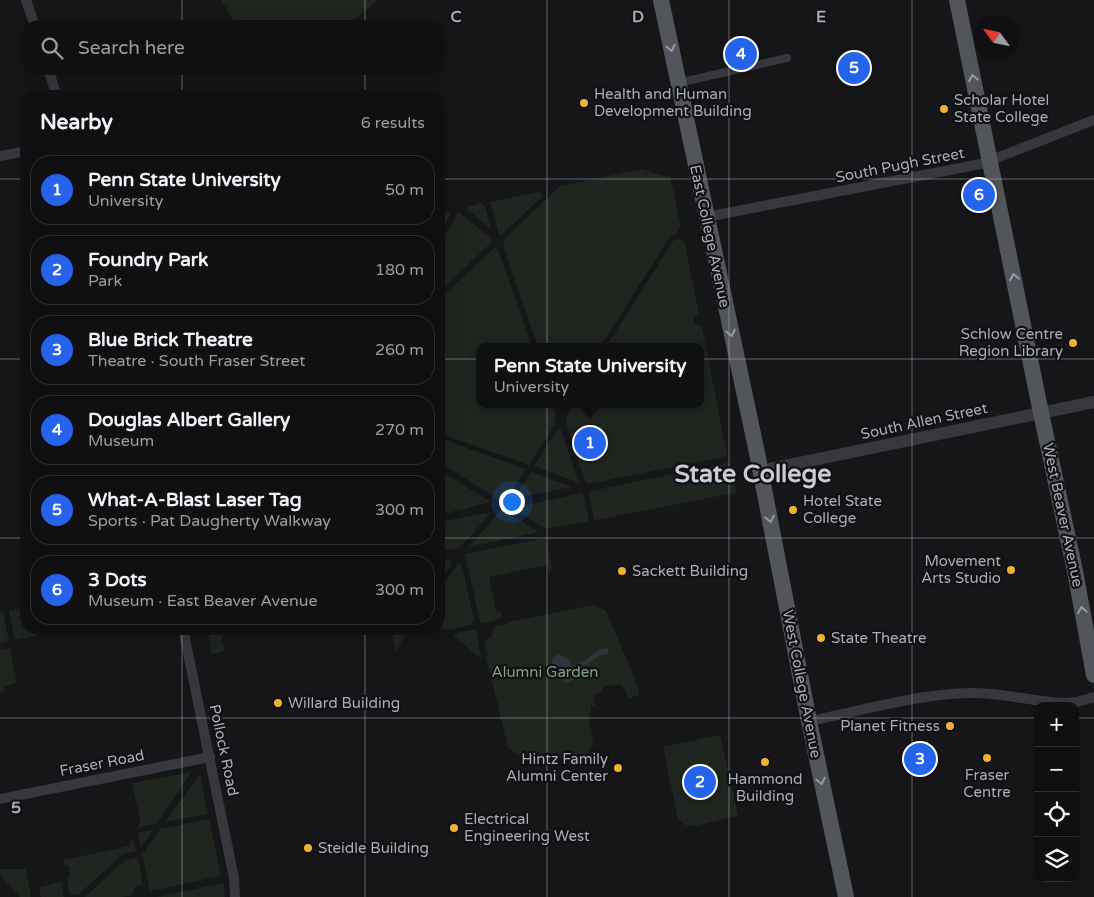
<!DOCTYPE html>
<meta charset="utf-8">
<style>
:root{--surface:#101012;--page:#19191b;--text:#f1f3f6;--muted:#9c9d9f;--line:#303032;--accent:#2563eb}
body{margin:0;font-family:"Varela Round",sans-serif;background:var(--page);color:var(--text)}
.controls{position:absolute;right:15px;bottom:15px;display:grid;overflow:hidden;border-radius:10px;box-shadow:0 5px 20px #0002}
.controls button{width:45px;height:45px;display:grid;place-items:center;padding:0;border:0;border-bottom:1px solid var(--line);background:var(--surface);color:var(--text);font:25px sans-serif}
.compass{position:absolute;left:974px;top:15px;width:45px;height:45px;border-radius:50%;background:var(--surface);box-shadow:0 5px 20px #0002;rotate:303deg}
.you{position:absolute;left:511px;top:501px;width:18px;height:18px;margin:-12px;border:4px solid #fff;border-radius:50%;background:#1a73e8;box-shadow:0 0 0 8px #1a73e833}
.badge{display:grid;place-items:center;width:32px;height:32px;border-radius:50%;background:var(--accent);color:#fff;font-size:16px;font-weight:700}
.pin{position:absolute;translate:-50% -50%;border:2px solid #fff;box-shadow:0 1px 5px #0006}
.popup{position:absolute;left:476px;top:343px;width:228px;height:65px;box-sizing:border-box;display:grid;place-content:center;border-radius:10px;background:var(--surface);filter:drop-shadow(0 1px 4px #0005);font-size:16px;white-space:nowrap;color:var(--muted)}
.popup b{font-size:19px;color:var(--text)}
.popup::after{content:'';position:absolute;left:50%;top:100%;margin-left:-10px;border:10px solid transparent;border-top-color:var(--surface)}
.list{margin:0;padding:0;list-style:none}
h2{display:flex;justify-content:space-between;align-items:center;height:65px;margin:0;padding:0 20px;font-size:21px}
h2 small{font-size:16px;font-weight:400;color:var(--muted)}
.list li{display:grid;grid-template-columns:32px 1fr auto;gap:15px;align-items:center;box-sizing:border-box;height:70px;margin:0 10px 10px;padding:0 10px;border:1px solid var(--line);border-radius:20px}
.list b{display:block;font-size:19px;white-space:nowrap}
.list p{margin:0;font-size:16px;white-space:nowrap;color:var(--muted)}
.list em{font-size:16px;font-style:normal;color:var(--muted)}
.icon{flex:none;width:28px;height:28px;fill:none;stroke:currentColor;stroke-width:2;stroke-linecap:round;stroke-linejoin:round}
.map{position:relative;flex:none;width:1094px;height:897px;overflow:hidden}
.search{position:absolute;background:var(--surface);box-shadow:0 5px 20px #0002;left:20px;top:20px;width:425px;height:55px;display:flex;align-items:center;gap:12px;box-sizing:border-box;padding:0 18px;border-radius:20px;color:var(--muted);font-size:19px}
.panel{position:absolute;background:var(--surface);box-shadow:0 5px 20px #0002;left:20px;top:90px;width:425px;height:545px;border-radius:20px}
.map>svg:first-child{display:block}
.green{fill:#1e261f}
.water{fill:#2c353c}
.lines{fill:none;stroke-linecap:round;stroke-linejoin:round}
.pedestrian{stroke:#37383d;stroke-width:8}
.minor{stroke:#37383d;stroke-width:10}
.tertiary{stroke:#37383d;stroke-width:12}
.primary{stroke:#53555c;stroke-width:16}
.oneway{stroke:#979ba6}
.grid{fill:none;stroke:#a8adb8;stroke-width:1;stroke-opacity:0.55}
.poi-dot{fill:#f2b134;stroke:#111113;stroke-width:2}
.labels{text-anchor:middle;stroke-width:4.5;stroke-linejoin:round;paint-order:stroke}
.poi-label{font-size:15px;fill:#a8adb8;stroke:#111113;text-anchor:start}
.street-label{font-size:15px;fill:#a8adb8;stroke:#111113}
.park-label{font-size:15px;fill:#7fa381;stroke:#111113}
.town-label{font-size:25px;font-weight:bold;fill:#c9ccd4;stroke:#111113}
.grid-label{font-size:16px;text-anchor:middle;font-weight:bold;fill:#a8adb8;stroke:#111113;stroke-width:4.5;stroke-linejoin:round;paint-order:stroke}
</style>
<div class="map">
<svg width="1094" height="897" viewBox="0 0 1094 897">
<rect width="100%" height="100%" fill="#161618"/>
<path class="green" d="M 221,0 L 378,0 L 347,26 L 237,26 Z
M 643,169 C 649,172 664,177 670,176 L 681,227 L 679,228 L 676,234 L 670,237 L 600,347 L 538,347 L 503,246 L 505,239 L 560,186 Z
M 538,192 L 542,193 L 543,196 L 501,235 L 499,234 L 490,202 Z
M 481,203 L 485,206 L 491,229 L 466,208 Z
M 445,211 L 449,212 L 450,216 L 439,234 L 439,212 Z
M 457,213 L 460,213 L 491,238 L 492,242 L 439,293 L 439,243 L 454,221 Z
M 678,238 L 684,241 L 699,313 L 696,315 L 693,320 L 695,324 L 702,326 L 727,455 L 724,457 L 588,484 L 585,482 L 566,423 L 567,416 L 573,404 L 700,404 L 700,347 L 606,347 L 673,241 Z
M 495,247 L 498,249 L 532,347 L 480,347 L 480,404 L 552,404 L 556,417 L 554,426 L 529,465 L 439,433 L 439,299 Z
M 558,429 L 561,430 L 579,483 L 534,466 Z
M 439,438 L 525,469 L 525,471 L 507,499 L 501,501 L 439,462 Z
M 727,463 L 730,465 L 736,490 L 734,493 L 596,520 L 594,519 L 589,495 L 591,491 Z
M 439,472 L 449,476 L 491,502 L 439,515 Z
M 531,472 L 532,472 L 572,487 L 514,498 Z
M 582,493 L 584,496 L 589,520 L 586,522 L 546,529 L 512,508 Z
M 502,510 L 539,532 L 469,547 L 500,511 Z
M 492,512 L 460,548 L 445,550 L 439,547 L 439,522 Z
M 546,538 L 552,569 L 550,570 L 550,572 L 549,572 L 547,565 L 489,577 L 496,612 L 501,611 L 502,616 C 498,621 485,624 480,622 L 465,554 Z
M 446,559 L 450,560 L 452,563 L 439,583 L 439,560 Z
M 459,563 L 462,566 L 474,621 L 471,625 L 447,630 L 439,626 L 439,590 Z
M 593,605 L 606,611 L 633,674 L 640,695 L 628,698 L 625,689 L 620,684 L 604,687 L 600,693 L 593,695 L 595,705 L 591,707 L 591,712 L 588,713 L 593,741 L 589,753 L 533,764 L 508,748 L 486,657 L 488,656 L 484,641 L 491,637 L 494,627 L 508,624 L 509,622 Z
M 26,607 L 26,629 L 70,629 L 15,640 L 9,611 Z
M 3,612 L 9,641 L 0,643 L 0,613 Z
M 207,629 L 220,629 L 225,651 L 212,654 Z
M 391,629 L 409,629 L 396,651 L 395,650 Z
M 472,630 L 475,630 L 477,633 L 481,659 L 454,636 L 455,633 Z
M 10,648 L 17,683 L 4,686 L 5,691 L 0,692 L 0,650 Z
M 720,735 L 738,816 L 694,826 L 685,825 L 678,819 L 663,747 Z
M 192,772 L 157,823 L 138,828 L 138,825 L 141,824 L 132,783 Z
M 200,774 L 208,814 L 165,822 Z
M 209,819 L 221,876 L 150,891 L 142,855 L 160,829 Z
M 153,830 L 141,848 L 137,833 Z
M 133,839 L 136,851 L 124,853 L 79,894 L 70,895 L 67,878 L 70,877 L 68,865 L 64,865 L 63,860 L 130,846 L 130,840 Z
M 138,857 L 143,884 L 136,886 L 132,895 L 121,897 L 85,897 L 125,860 Z
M 0,869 L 26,869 L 31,897 L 20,897 L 0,875 Z
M 62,882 L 64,897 L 41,897 L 39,887 Z
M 224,883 L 225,897 L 157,897 Z"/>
<path class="water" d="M 607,648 L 609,651 L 608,654 L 599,656 L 586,665 L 573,669 L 575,678 L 568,683 L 563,681 L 559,676 L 555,677 L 551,673 L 554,671 L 550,666 L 553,657 L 559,654 L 568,659 L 573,666 L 586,660 L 600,649 Z"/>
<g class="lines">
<path class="pedestrian" d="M 678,83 L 787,58"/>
<path class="minor" d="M 26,0 L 35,26
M 48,69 L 57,96
M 0,156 L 26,151
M 706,217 L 981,164 L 1094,120
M 183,629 L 234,878 L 235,897
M 809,721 C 862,711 916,694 970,693 C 1001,692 1033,702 1064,703 L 1077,702 L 1094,697
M 0,799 L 210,757"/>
<path class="tertiary" d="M 760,471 L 1094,402"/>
<path class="primary" d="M 661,0 L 756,448 L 809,721 L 846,897
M 957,0 L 1041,413 L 1075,571 L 1094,675"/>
</g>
<defs><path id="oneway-chevron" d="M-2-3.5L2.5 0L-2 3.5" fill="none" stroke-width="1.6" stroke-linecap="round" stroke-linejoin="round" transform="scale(1.25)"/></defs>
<g class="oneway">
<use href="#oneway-chevron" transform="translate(671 48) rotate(78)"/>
<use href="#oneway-chevron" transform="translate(973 78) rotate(-101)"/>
<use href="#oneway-chevron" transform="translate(1014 277) rotate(-101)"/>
<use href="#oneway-chevron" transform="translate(731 333) rotate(78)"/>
<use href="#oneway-chevron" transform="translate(770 519) rotate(79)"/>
<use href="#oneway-chevron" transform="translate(1082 610) rotate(-100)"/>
<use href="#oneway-chevron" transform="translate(821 781) rotate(78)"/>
</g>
<path class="grid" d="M 182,0 L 182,26M 365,0 L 365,26M 547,0 L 547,897M 729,0 L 729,897M 912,0 L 912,897M 182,69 L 182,96M 365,69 L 365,96M 0,179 L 26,179M 439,179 L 1094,179M 0,359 L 26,359M 439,359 L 1094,359M 0,538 L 26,538M 439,538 L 1094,538M 182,629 L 182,897M 365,629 L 365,897M 0,718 L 1038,718M 1075,718 L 1094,718"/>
<g class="poi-dot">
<circle cx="584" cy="103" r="5"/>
<circle cx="944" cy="109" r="5"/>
<circle cx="1073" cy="343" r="5"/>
<circle cx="793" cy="510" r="5"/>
<circle cx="1011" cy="570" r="5"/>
<circle cx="622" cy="571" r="5"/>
<circle cx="821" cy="638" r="5"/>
<circle cx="278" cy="703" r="5"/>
<circle cx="950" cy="726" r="5"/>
<circle cx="987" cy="758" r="5"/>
<circle cx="765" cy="762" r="5"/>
<circle cx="618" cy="768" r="5"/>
<circle cx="454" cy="828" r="5"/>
<circle cx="308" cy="848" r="5"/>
</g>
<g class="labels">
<g class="poi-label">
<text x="594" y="99">Health and Human<tspan x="594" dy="17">Development Building</tspan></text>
<text x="954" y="105">Scholar Hotel<tspan x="954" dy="17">State College</tspan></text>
<text x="1063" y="339" text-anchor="end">Schlow Centre<tspan x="1063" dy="17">Region Library</tspan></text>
<text x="803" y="506">Hotel State<tspan x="803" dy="17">College</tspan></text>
<text x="1001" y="566" text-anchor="end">Movement<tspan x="1001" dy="17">Arts Studio</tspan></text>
<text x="632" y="576">Sackett Building</text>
<text x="831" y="643">State Theatre</text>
<text x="288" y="708">Willard Building</text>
<text x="940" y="731" text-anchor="end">Planet Fitness</text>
<text x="608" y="764" text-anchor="end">Hintz Family<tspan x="608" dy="17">Alumni Center</tspan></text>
<text x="987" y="780" text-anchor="middle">Fraser<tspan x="987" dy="17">Centre</tspan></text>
<text x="765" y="784" text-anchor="middle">Hammond<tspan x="765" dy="17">Building</tspan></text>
<text x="464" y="824">Electrical<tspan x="464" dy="17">Engineering West</tspan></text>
<text x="318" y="853">Steidle Building</text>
</g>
<g class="street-label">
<text transform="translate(900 165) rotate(-11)" y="5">South Pugh Street</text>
<text transform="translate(710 236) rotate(78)" y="5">East College Avenue</text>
<text transform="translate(924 421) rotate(-12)" y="5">South Allen Street</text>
<text transform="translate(1063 515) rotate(78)" y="5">West Beaver Avenue</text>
<text transform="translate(802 684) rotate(79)" y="5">West College Avenue</text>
<text transform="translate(224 750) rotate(78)" y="5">Pollock Road</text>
<text transform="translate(102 763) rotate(-11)" y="5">Fraser Road</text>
</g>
<g class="park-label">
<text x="545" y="677">Alumni Garden</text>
</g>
<g class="town-label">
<text x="753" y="482">State College</text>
</g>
</g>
<g class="grid-label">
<text x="456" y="22">C</text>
<text x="638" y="22">D</text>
<text x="821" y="22">E</text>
<text x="16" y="813">5</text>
</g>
</svg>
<div class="controls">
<button>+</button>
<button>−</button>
<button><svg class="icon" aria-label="locate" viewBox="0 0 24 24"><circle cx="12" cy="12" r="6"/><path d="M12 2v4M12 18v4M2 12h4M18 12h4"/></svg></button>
<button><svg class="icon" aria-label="layers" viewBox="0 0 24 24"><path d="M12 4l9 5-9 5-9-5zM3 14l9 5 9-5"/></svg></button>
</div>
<svg class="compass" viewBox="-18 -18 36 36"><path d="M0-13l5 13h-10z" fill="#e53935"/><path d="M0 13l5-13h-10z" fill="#9c9d9f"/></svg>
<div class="you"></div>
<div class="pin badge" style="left:590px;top:443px">1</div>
<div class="popup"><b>Penn State University</b>University</div>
<div class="pin badge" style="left:700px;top:782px">2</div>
<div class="pin badge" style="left:920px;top:759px">3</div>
<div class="pin badge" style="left:741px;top:54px">4</div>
<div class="pin badge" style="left:854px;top:68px">5</div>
<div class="pin badge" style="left:979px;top:195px">6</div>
<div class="search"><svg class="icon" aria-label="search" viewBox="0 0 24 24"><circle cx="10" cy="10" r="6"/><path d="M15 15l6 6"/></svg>Search here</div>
<section class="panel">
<h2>Nearby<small>6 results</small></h2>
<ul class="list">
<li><span class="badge">1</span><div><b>Penn State University</b><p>University</p></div><em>50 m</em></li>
<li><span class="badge">2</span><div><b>Foundry Park</b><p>Park</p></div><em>180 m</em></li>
<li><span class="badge">3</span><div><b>Blue Brick Theatre</b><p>Theatre · South Fraser Street</p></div><em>260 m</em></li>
<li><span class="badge">4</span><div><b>Douglas Albert Gallery</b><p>Museum</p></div><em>270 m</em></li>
<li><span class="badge">5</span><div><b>What-A-Blast Laser Tag</b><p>Sports · Pat Daugherty Walkway</p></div><em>300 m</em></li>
<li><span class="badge">6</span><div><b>3 Dots</b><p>Museum · East Beaver Avenue</p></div><em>300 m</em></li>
</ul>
</section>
</div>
